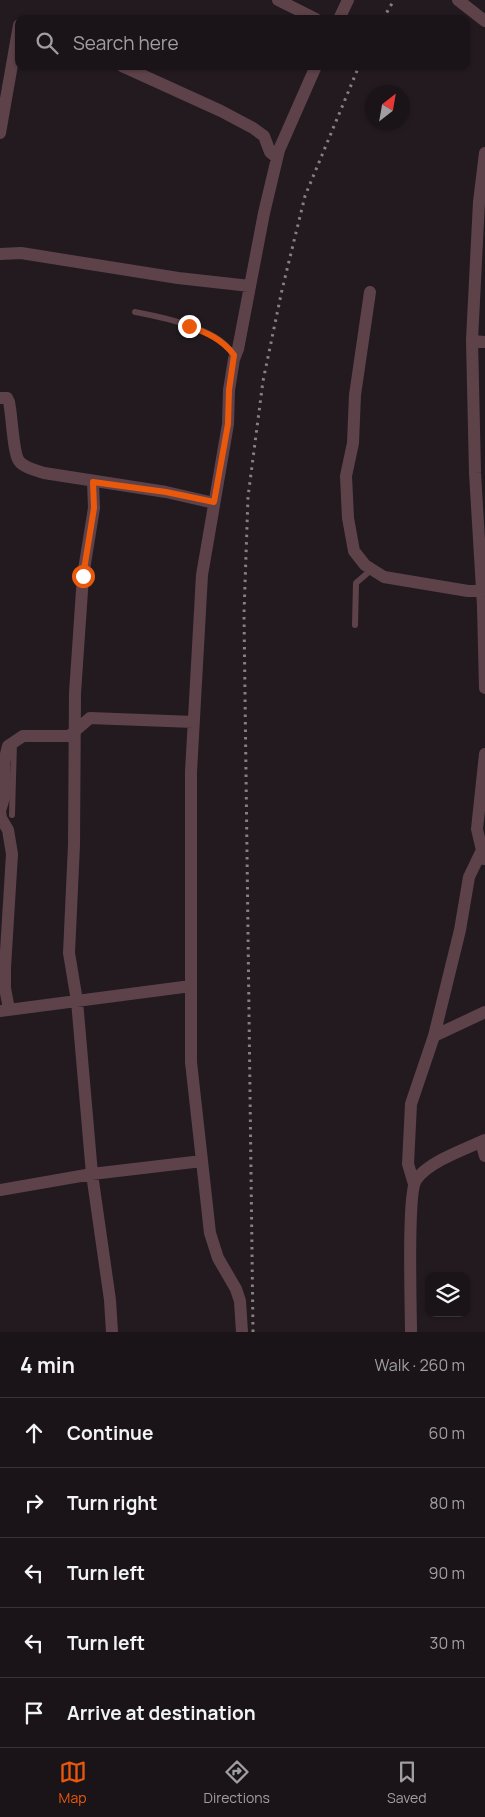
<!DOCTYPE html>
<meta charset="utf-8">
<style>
:root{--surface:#1a1418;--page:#272125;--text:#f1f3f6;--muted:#9f9ea2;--line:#383337;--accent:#ea580c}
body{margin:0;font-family:Manrope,sans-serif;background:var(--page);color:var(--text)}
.controls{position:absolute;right:15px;bottom:15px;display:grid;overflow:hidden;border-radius:10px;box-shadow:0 1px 4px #0004}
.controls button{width:45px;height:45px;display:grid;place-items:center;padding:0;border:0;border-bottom:1px solid var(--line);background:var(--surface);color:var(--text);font:25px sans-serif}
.compass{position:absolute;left:365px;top:85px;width:45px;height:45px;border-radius:50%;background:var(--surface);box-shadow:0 1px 4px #0004;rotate:31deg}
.stop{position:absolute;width:15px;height:15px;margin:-11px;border:4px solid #ea580c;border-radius:50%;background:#fff}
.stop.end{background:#ea580c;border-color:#fff;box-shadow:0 1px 5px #0008}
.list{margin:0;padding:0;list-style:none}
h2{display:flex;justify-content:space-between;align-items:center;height:65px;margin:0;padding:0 20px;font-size:21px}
h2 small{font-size:16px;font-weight:400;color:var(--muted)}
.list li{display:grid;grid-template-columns:32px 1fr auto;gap:15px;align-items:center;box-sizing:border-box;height:70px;padding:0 20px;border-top:1px solid var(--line)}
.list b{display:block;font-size:19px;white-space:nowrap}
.list em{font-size:16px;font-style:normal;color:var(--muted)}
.icon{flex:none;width:28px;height:28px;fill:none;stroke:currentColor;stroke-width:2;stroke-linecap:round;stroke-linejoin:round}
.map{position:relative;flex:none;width:485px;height:1332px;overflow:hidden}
.search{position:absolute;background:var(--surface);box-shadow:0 1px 4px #0004;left:15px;right:15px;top:15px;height:55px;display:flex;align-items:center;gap:12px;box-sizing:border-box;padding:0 18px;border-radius:10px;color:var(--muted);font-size:19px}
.sheet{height:415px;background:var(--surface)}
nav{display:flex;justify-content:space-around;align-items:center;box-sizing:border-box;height:70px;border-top:1px solid var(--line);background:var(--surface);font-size:14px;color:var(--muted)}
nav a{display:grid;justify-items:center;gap:2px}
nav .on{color:var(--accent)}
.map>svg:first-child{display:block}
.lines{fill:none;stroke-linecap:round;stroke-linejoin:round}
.lane{stroke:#5e4249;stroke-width:6}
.street{stroke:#5e4249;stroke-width:12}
.rail{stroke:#877f84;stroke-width:3;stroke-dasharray:2.5 5;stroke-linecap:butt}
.route{stroke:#ea580c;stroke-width:6}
</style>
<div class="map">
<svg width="485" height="1332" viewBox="0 0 485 1332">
<rect width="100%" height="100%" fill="#231a20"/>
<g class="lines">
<path class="lane" d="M 135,312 C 161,317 225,329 234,358
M 355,625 L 356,583 L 371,570
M 12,815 L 14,742"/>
<path class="street" d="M 278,0 L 316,19
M 458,0 L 485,21
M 339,19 L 348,0
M 122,66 L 221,111 L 253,128 L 264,136 L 270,152 L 277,158
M 0,133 L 19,25
M 485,153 L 479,202 L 472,340 L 475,473 L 483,606 L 485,688
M 0,254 L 21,253 L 178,278 L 250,286
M 370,292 L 355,395 L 353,443 L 346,476 L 348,518 L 354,551 L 365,565 L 384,577 L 468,591 L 482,591
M 472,341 L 485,342
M 0,398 L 7,398 L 9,402 C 12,415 13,453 19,461 C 24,468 36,470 44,473 L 166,492 L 214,503
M 93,482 L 94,508 L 83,576 L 75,693 L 74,845 L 69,953 L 77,1001 L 92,1174 L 110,1300 L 112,1332
M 484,859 L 477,829 L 485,754
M 9,1009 L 5,988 L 5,968 L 12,854 L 8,830 L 1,818 L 0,811 L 5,794 L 4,762 L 8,746 L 23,736 L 69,736 L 90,718 L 194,722
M 0,1011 L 191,986
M 434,1036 L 485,1012
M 481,1142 L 485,1156
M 414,1184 L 408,1164 L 411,1104 L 434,1036 L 460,930 L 469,877 L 481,852
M 0,1190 L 92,1174 L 202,1161
M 242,1332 L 240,1301 L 236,1289 L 218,1258 L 210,1233 L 191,1062 L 191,772 L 202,575 L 228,424 L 229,390 L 234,359 L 238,349 L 264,213 L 279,150 L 316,66
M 411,1332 C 411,1308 407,1194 416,1180 C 428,1162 465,1149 485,1140"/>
<path class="rail" d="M 383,19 L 394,0
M 253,1332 L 244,614 L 248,497 L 263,381 L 282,290 L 305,196 L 359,66"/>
</g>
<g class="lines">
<path class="route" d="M 83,576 L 94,508 L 93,482 L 166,492 L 214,502 L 228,424 L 229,390 L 234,355 C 222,339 207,333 189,326"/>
</g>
</svg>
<div class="controls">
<button><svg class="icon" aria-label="layers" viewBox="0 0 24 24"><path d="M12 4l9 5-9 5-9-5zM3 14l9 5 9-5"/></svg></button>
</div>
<svg class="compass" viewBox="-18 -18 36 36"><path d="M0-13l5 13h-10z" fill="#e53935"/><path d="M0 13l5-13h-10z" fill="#9f9ea2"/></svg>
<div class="stop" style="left:83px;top:576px"></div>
<div class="stop end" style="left:189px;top:326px"></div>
<div class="search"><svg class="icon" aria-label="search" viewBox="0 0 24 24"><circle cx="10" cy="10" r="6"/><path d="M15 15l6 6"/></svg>Search here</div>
</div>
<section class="sheet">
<h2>4 min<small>Walk · 260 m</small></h2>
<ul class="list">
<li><svg class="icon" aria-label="ahead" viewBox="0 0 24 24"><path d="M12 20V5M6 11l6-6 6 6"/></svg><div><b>Continue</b></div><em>60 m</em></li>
<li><svg class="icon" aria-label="right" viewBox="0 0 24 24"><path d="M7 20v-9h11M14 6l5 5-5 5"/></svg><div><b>Turn right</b></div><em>80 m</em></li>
<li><svg class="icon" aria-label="left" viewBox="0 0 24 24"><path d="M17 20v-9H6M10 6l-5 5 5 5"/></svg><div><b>Turn left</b></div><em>90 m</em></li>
<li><svg class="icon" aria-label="left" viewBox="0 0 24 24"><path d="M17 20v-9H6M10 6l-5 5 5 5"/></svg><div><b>Turn left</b></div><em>30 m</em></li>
<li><svg class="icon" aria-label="arrive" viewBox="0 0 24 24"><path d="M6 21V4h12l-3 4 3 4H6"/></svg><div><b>Arrive at destination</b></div></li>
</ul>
</section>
<nav>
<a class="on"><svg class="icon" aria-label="map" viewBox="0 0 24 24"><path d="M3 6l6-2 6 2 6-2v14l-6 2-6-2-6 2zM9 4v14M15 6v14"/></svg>Map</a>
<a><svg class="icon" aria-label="directions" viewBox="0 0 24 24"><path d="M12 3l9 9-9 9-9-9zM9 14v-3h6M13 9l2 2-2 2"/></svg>Directions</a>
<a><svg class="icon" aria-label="saved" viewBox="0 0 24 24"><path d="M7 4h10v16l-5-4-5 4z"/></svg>Saved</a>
</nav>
